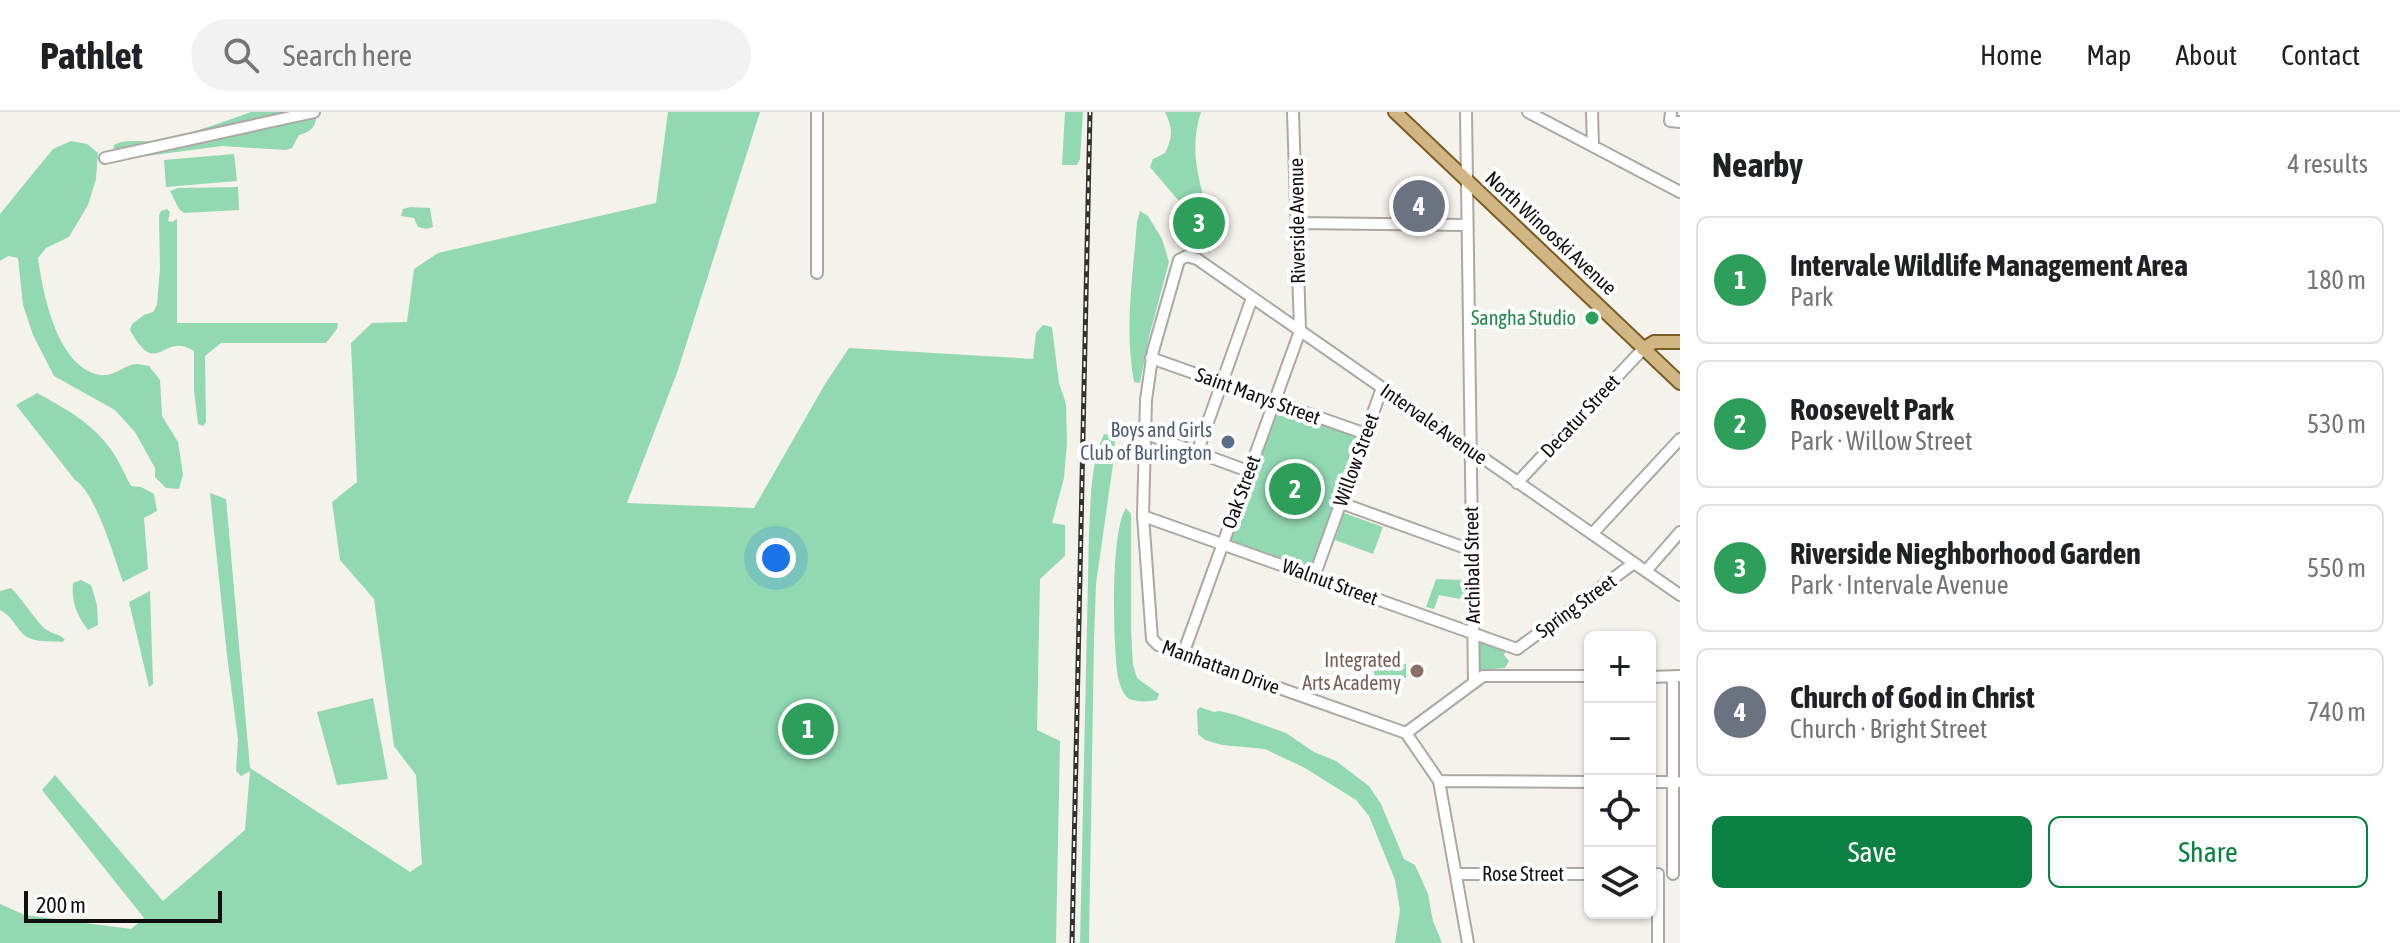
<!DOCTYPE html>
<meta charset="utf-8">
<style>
:root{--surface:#fff;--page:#f2f2f2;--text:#202124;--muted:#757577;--line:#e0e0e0;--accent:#0b8043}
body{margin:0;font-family:"Asap Condensed",sans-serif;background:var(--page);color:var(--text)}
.controls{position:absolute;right:24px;bottom:24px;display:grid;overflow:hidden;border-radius:12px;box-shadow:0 2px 6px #0004}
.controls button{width:72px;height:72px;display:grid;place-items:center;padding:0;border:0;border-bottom:2px solid var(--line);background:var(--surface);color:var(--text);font:40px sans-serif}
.scale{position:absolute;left:24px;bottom:20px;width:198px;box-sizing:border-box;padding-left:8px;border:4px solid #11100e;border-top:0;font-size:22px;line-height:28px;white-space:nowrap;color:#11100e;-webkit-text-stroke:6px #fff;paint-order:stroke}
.you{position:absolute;left:776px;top:446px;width:28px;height:28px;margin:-20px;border:6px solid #fff;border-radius:50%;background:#1a73e8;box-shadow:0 0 0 12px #1a73e833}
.badge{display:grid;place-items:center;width:52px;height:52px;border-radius:50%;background:var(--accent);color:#fff;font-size:26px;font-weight:700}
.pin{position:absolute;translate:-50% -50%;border:4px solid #fff;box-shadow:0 2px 8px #0006}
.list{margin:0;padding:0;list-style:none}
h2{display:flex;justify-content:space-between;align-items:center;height:104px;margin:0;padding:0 32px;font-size:34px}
h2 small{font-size:26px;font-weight:400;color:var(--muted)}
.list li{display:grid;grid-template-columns:52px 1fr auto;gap:24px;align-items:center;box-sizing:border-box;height:128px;margin:0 16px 16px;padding:0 16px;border:2px solid var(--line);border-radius:12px}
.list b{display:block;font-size:30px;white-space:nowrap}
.list p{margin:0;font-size:26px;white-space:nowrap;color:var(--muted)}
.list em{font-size:26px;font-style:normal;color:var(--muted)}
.actions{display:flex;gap:16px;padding:24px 32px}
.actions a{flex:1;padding:18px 0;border:2px solid var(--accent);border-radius:12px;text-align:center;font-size:28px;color:var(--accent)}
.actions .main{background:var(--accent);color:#fff}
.icon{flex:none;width:44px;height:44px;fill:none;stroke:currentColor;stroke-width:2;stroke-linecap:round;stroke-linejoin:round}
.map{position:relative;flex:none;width:1680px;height:831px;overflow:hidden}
header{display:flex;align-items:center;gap:48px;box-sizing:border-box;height:112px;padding:0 40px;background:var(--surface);border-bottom:2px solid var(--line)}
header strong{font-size:38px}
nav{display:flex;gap:44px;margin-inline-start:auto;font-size:28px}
.search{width:560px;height:72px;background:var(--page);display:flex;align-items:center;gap:20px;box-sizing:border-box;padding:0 28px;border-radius:44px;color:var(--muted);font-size:30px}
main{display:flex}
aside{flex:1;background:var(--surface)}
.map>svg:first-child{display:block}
.green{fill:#92d9b2}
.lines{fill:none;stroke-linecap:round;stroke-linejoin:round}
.minor-casing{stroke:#aca8a3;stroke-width:14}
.major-casing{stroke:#7a5d25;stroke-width:16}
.minor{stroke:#fff;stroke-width:10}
.major{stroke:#d1b683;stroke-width:12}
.rail-casing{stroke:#32312e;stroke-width:5}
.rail{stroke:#fff;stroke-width:2;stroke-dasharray:6;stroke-linecap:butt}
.leisure-dot{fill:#2e9e5b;stroke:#fff;stroke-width:3}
.service-dot{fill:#5c6f8a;stroke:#fff;stroke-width:3}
.education-dot{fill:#8d6e63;stroke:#fff;stroke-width:3}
.labels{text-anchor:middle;stroke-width:8;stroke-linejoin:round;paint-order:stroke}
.street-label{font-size:20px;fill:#11100e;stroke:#fff}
.leisure-label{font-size:20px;fill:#27864d;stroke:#fff;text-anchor:end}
.service-label{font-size:20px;fill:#4e5e75;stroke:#fff;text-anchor:end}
.education-label{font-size:20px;fill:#785e54;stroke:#fff;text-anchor:end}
</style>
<header>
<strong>Pathlet</strong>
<div class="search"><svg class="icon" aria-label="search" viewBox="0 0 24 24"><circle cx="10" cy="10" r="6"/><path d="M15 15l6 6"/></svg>Search here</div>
<nav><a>Home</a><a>Map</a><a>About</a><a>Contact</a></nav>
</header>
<main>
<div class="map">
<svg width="1680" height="831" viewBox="0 0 1680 831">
<rect width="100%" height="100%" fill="#f5f1eb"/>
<path class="green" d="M 251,0 L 317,0 C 316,14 313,19 299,23 L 292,36 L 286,38 L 222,34 L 116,48 L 113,42 L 114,33 C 126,27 140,30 152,29 C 186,24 220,11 251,0 Z
M 668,0 L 760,0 L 678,258 L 627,391 L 754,396 L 825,272 L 849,236 L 1033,247 L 1036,221 L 1043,213 L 1052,215 L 1059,271 L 1066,292 L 1067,330 L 1064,366 L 1052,411 L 1065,413 L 1065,444 L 1040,467 L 1037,618 L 1060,629 L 1056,831 L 0,831 L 0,792 L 25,803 L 131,817 L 144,806 L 42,678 L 55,663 L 163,789 L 245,718 L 250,659 L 241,664 L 236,659 L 238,628 L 227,543 L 210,381 L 226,387 L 250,656 L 410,760 L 422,752 L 416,663 L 394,634 L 374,487 L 340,448 L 332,390 L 357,370 L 351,231 L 372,211 L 407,210 L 414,157 L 438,141 L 656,91 Z
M 1065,0 L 1083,0 L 1080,47 L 1077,53 L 1062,53 Z
M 1165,0 L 1201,0 C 1183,56 1214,89 1210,141 L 1196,133 L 1189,101 L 1150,55 L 1153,47 L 1165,41 C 1173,25 1173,16 1165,0 Z
M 71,29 L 87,32 L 98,41 L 96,67 L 88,93 L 69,125 L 46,136 L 38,146 C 43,182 57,255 100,263 C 115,265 123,253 136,252 C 140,252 144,253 149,254 L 160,268 L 162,304 L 178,330 L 183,362 L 179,377 L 166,376 L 155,365 L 155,356 L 135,320 L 115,298 L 54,264 L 33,223 L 23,193 L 18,146 L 8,144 L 0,149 L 0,102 L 53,37 Z
M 234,42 L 237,69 L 166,75 L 164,48 Z
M 238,75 L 239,98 L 184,101 L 179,97 L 170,79 L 178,76 Z
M 410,95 L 430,96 L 433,115 L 426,117 L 418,115 L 414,106 L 401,104 L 403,97 Z
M 167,97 L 170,100 L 168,109 L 172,110 L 177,107 L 177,211 L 338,211 L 337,217 L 326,231 L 221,231 L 205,244 L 206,310 L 203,314 L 198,312 L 194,278 L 194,239 C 162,218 158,269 130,218 L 132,212 L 144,203 L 153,200 L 157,193 L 160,156 L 159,104 L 161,99 Z
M 1140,99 L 1148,104 L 1162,127 L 1169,150 L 1149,225 L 1140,271 L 1134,270 C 1124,214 1133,165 1137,110 Z
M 37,281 C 64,296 91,310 109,335 C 118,346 124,361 131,374 L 141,375 L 154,382 L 157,399 L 144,406 L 148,457 L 123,470 C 114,445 96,381 75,368 L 16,293 Z
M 1279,294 L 1361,325 L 1312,459 L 1229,429 Z
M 1104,322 L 1115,324 L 1114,345 L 1096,472 L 1094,527 L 1089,831 L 1080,831 L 1089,421 C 1091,387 1090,353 1104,322 Z
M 1126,396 L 1131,402 L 1131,519 L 1133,553 L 1137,566 L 1159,582 L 1157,588 C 1147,590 1138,590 1129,587 C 1122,581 1120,573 1118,565 C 1113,535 1110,419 1126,396 Z
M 1344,401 L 1383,415 L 1373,442 L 1335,428 Z
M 1436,467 L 1465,468 L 1465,488 L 1439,483 L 1434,497 L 1426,495 Z
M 81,468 L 91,473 L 97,493 L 98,513 L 88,518 C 77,504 71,489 73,471 Z
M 11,476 C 22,486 39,514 47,518 C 54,523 59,521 65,528 L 62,530 C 50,529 33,531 23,522 C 15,514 11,503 0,498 L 0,479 Z
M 150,479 L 153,572 L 149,575 L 129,490 Z
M 1479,530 L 1506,538 L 1504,543 L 1509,549 L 1505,556 L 1479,558 Z
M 1374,552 L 1406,552 L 1406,566 L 1374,566 Z
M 373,586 L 388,667 L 337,673 L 317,600 Z
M 1200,595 L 1214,600 L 1219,599 L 1236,603 L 1286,621 L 1314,640 L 1336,649 L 1369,674 L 1381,692 L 1404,747 L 1415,753 L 1428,782 L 1433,809 L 1442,831 L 1395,831 L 1400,798 L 1395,768 L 1369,704 L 1356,688 L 1305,656 L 1265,637 L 1222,633 L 1205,628 L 1198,622 L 1197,598 Z"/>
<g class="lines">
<defs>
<path id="minor" d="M 1466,0 L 1474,571
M 1528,0 L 1680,80
M 1592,0 L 1593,34
M 1671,0 L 1670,9 L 1680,10
M 105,46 L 314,0
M 1297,111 L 1467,113
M 817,161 L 817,0
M 1151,246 L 1366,322
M 1144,321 L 1248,359
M 1197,341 L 1252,186
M 1517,371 L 1643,237
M 1341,391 L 1471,438
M 1143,404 L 1517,537 L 1634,451
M 1592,422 L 1680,327
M 1646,459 L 1680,420
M 1314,465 L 1382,276
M 1183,542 L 1300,219 L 1293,0
M 1650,565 L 1680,564
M 1406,621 L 1483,564 L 1590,564
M 1439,669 L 1590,670
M 1650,670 L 1678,670
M 1456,762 L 1590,762
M 1673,762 L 1673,565
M 1468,831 L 1439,669 L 1406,621 L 1158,533 L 1152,527 L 1143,404 L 1146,288 L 1153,239 L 1179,148 L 1187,144 L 1197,147 L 1680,483
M 1658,831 L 1658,762"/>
<path id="major" d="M 1395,0 L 1680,271
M 1643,237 L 1654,230 L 1680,230"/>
</defs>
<use href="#minor" class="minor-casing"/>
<use href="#major" class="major-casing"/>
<use href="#minor" class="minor"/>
<use href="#major" class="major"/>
<defs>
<path id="rail" d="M 1072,831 L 1090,0"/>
</defs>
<use href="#rail" class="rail-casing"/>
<use href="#rail" class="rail"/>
</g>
<circle class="leisure-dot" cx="1592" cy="206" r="8"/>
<circle class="service-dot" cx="1228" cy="330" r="8"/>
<circle class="education-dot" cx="1417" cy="559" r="8"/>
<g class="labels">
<g class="street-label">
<text transform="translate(1297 109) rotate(-91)" y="7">Riverside Avenue</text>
<text transform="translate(1551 121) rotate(43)" y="7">North Winooski Avenue</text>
<text transform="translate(1258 284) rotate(20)" y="7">Saint Marys Street</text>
<text transform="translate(1580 304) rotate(-47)" y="7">Decatur Street</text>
<text transform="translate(1434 312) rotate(35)" y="7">Intervale Avenue</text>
<text transform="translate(1356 348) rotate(-70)" y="7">Willow Street</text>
<text transform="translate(1241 380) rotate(-70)" y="7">Oak Street</text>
<text transform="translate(1472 453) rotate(-91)" y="7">Archibald Street</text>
<text transform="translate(1330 470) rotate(20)" y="7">Walnut Street</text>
<text transform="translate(1576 494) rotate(-36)" y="7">Spring Street</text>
<text transform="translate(1221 555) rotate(20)" y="7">Manhattan Drive</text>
<text x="1523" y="769">Rose Street</text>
</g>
<g class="leisure-label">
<text x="1576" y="213">Sangha Studio</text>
</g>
<g class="service-label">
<text x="1212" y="325">Boys and Girls<tspan x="1212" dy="23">Club of Burlington</tspan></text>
</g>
<g class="education-label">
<text x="1401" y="555">Integrated<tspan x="1401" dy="23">Arts Academy</tspan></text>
</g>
</g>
</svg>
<div class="controls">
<button>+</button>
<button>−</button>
<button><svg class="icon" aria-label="locate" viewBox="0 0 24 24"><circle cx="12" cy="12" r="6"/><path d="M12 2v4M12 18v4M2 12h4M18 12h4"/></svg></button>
<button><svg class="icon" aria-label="layers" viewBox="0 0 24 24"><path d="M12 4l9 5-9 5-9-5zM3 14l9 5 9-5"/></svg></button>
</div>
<div class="scale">200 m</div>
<div class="you"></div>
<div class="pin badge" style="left:808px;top:617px;background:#2e9e5b">1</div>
<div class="pin badge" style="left:1295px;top:377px;background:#2e9e5b">2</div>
<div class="pin badge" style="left:1199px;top:111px;background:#2e9e5b">3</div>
<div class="pin badge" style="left:1419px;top:94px;background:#6b7280">4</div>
</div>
<aside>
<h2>Nearby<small>4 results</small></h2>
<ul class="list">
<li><span class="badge" style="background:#2e9e5b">1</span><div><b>Intervale Wildlife Management Area</b><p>Park</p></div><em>180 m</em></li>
<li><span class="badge" style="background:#2e9e5b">2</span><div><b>Roosevelt Park</b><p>Park · Willow Street</p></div><em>530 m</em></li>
<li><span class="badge" style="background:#2e9e5b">3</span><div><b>Riverside Nieghborhood Garden</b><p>Park · Intervale Avenue</p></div><em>550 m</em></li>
<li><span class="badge" style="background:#6b7280">4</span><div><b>Church of God in Christ</b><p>Church · Bright Street</p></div><em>740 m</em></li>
</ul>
<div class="actions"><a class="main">Save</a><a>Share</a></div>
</aside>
</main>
